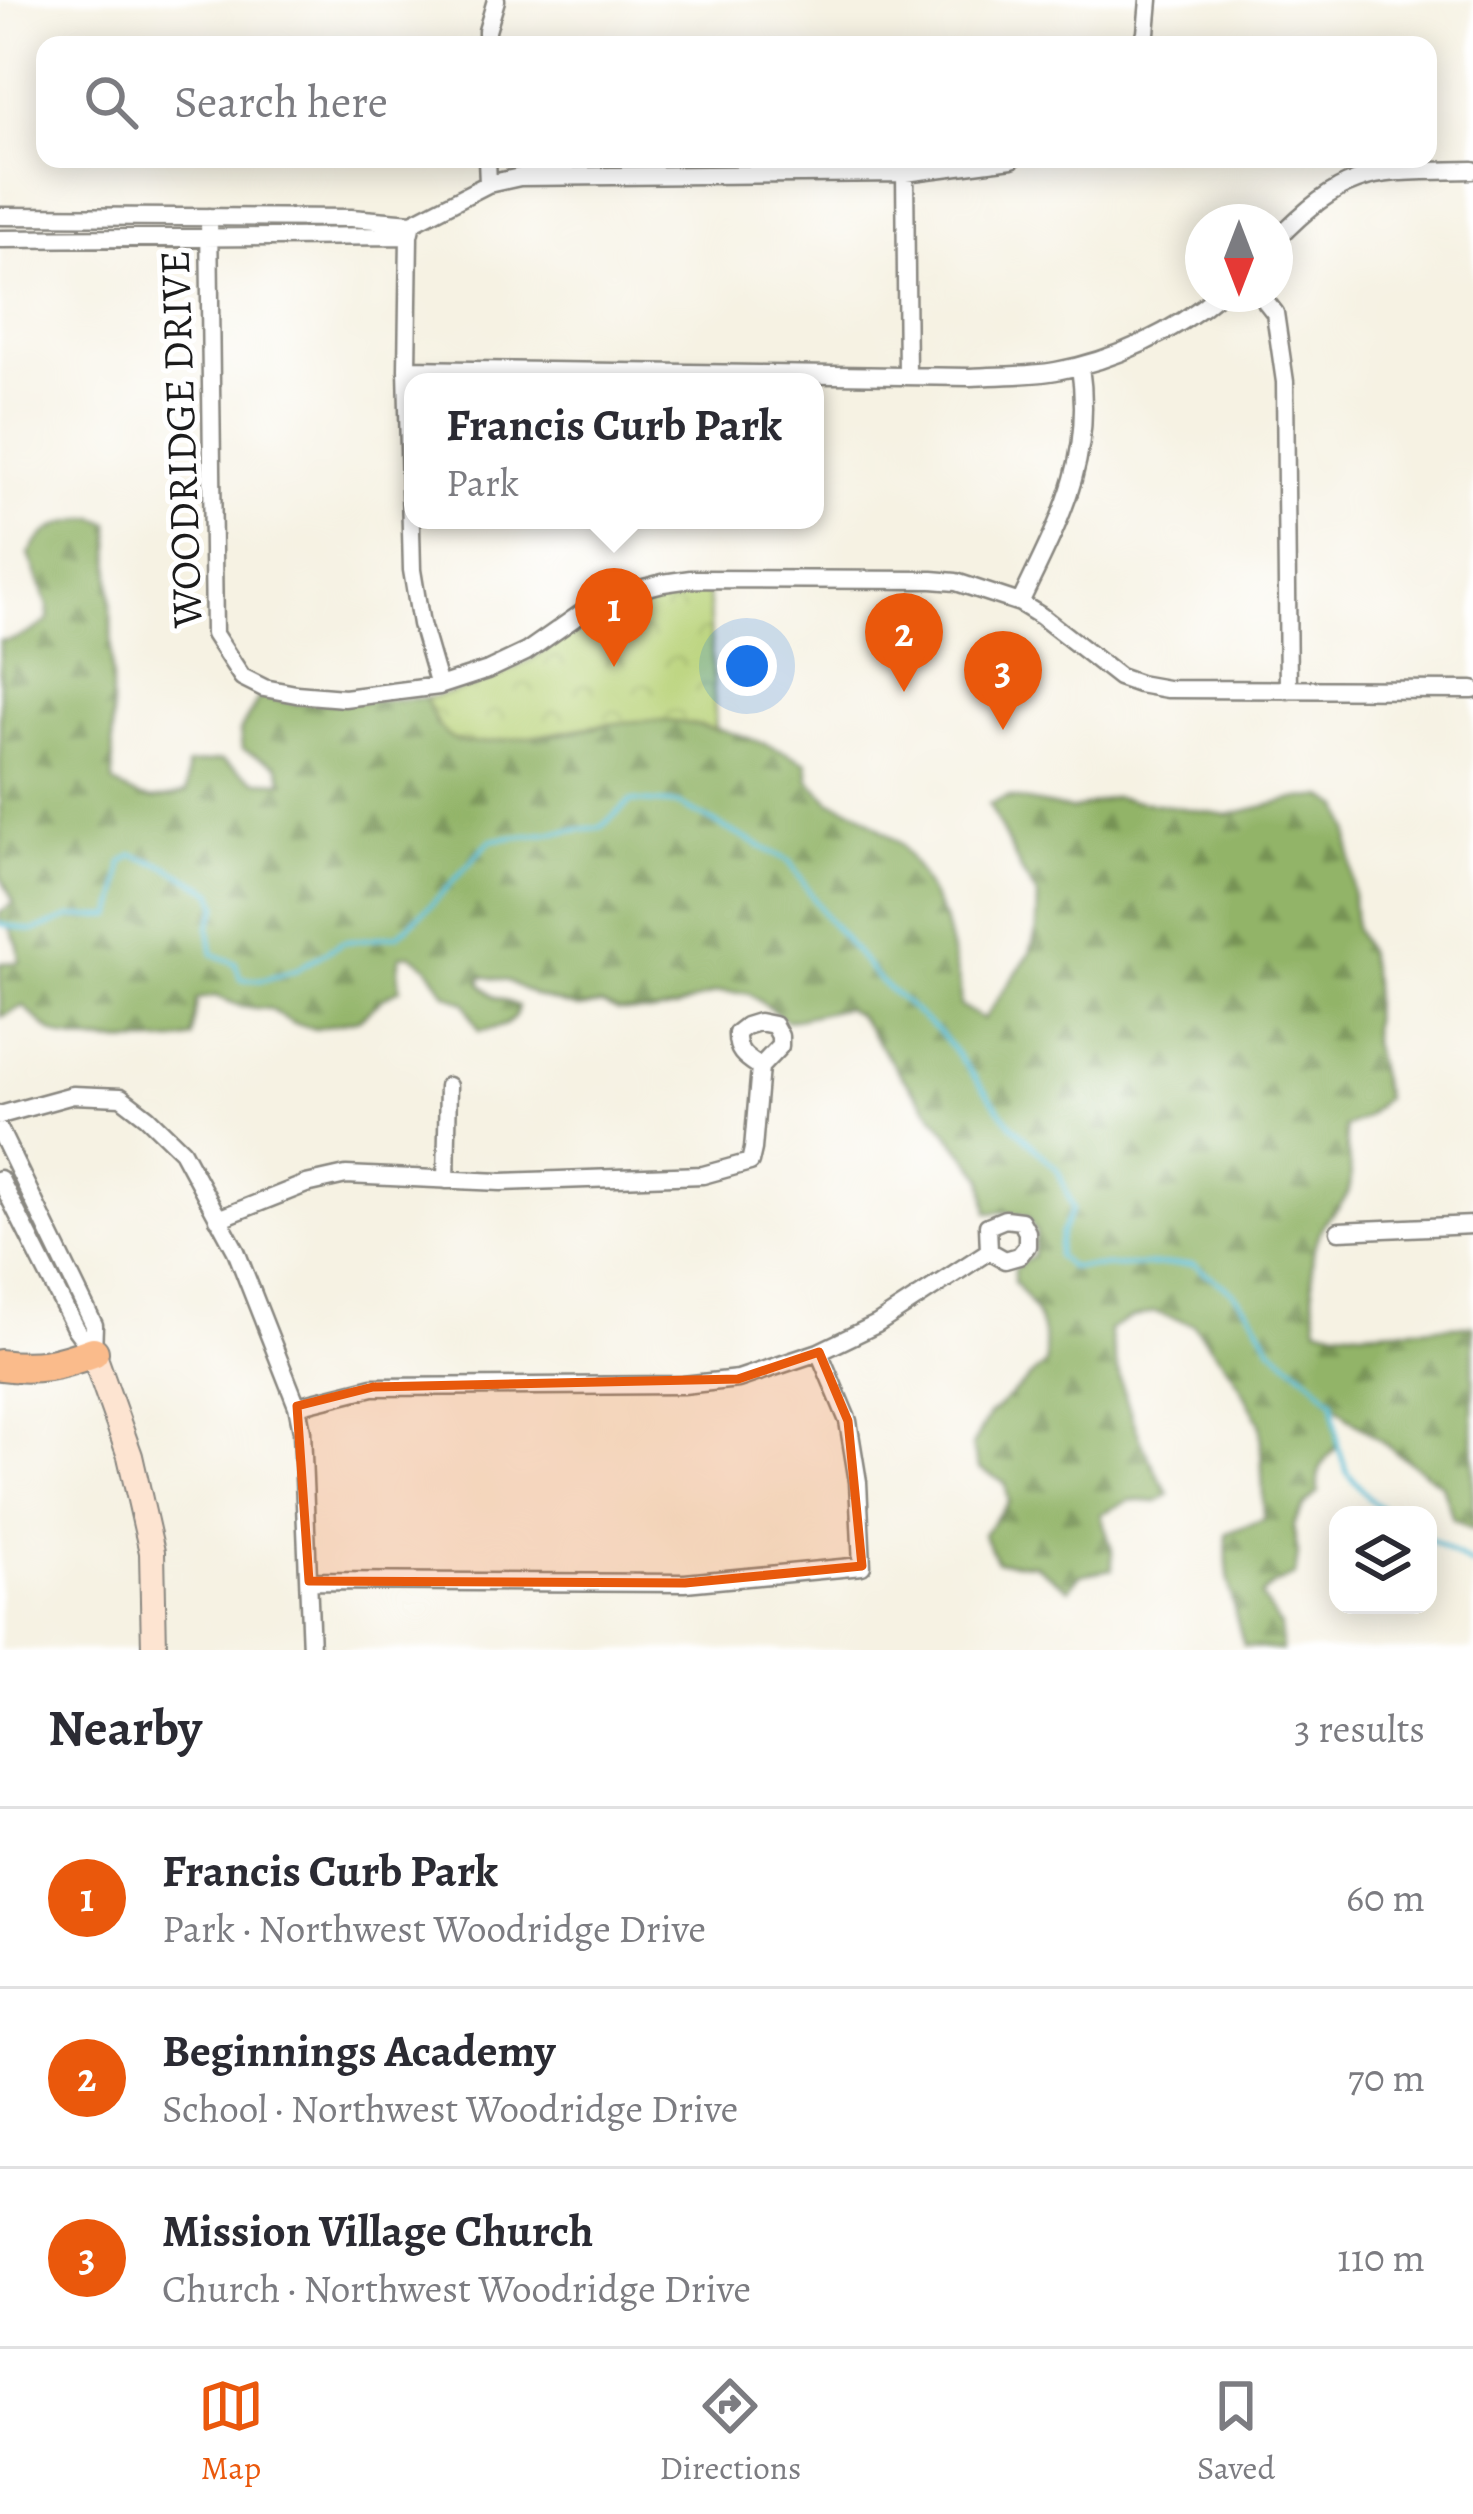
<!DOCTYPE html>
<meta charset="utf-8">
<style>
:root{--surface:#fff;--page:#f2f2f3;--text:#2b2b33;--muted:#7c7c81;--line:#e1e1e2;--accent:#ea580c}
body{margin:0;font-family:Alegreya,serif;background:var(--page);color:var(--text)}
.controls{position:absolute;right:36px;bottom:36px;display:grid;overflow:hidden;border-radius:24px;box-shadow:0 6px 30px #0003}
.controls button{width:108px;height:108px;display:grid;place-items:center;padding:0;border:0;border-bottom:3px solid var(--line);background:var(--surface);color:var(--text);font:60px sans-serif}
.compass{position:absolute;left:1185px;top:204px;width:108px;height:108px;border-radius:50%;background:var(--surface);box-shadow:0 6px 30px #0003;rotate:180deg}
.you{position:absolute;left:747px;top:666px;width:42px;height:42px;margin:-30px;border:9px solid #fff;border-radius:50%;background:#1a73e8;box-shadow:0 0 0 18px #1a73e833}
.badge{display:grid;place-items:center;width:78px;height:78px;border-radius:50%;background:var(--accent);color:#fff;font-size:39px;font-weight:700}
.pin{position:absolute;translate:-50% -99px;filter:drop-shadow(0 3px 6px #0008)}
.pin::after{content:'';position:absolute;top:63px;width:42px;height:36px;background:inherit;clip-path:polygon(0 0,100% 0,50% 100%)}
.popup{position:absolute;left:404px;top:373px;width:420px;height:156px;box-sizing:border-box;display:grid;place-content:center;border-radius:24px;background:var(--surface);filter:drop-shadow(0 3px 9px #0005);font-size:39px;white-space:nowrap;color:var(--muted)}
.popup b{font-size:45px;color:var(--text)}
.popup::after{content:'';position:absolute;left:50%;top:100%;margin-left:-24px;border:24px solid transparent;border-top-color:var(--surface)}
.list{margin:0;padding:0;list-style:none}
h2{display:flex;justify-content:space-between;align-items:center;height:156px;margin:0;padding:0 48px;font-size:51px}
h2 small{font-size:39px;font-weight:400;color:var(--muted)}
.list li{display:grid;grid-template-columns:78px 1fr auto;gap:36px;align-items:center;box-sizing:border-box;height:180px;padding:0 48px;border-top:3px solid var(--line)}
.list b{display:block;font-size:45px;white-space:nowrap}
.list p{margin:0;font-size:39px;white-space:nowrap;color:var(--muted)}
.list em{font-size:39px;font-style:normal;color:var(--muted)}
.icon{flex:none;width:66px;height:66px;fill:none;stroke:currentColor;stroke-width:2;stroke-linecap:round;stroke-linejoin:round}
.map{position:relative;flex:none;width:1473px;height:1650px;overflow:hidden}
.search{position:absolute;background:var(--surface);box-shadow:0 6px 30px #0003;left:36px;right:36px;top:36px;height:132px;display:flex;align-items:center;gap:30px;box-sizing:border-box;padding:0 42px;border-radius:24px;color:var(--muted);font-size:45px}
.sheet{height:696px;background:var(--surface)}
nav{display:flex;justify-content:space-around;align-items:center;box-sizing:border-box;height:168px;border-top:3px solid var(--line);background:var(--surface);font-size:33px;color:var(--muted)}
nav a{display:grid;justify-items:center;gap:6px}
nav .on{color:var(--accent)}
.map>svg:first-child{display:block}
.forest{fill:url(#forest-firs);stroke:#576842;stroke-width:3}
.park{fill:url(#park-crowns);stroke:#6a774a;stroke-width:3}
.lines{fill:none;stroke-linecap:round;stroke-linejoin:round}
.stream{stroke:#58bed6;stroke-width:4.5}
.street-casing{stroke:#898780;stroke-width:21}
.secondary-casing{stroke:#898780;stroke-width:28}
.highway-casing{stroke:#898780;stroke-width:34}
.street{stroke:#fff;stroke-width:16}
.secondary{stroke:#fde4d1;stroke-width:24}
.highway{stroke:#fabb8b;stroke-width:30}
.marked{fill:#e8590c;fill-opacity:0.2;stroke:#e8590c;stroke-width:9;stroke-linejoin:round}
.labels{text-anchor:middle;stroke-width:10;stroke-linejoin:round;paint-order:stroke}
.street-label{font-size:42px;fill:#1c1c1c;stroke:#fff}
</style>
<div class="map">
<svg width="1473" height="1650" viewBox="0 0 1473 1650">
<defs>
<pattern id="forest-firs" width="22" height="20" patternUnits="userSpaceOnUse" patternTransform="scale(3)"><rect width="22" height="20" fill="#92b468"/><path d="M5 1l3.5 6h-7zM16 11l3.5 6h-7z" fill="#769255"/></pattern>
<pattern id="park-crowns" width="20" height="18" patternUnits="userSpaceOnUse" patternTransform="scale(3)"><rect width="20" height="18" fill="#b8d277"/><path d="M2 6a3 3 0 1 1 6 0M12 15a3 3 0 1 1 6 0" fill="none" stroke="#9eb466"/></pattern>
</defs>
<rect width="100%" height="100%" fill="#fff"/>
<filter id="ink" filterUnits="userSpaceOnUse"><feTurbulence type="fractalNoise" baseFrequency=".00833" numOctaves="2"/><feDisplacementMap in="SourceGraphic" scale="24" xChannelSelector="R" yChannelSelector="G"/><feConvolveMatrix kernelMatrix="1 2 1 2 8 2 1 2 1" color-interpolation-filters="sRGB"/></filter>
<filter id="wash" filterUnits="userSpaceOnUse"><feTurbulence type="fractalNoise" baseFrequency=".004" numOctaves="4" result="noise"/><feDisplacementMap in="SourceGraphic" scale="48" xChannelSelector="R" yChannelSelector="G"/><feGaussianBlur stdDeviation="2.7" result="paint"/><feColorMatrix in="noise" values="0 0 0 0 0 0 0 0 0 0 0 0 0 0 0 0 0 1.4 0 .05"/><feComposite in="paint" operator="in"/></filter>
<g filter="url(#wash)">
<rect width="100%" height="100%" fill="#f6f2e3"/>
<path class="forest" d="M 95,518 L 110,523 L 113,782 C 138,802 158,802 187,792 L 187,765 L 221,760 L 257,781 L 284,782 L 277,765 L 242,749 L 240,731 L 260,696 L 298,704 L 426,698 L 437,726 C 474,729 511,734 548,735 C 570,735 605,724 629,721 C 687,714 756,737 807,763 L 809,780 L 831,802 L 857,811 L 901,844 L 920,874 L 944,919 L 960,986 L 960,1006 L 984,1019 L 1030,953 L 1037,929 L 1038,897 L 1022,872 L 989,804 L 1008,797 L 1073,810 L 1113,797 L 1227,815 L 1300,798 L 1325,797 L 1341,807 L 1349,831 L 1355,929 L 1366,950 L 1373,982 L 1372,1042 L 1385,1098 L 1364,1118 L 1345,1127 C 1344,1149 1356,1172 1348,1193 C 1343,1205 1331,1213 1324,1223 C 1304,1253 1314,1294 1317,1327 L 1361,1331 L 1473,1325 L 1473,1530 L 1453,1519 L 1442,1485 L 1349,1418 L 1334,1403 L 1338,1446 C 1323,1460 1316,1471 1318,1492 L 1304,1506 L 1293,1525 L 1298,1554 L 1295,1576 L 1273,1585 L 1261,1596 L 1280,1626 L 1282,1650 L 1244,1646 C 1233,1608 1224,1573 1227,1533 L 1264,1519 L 1260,1423 L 1233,1373 L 1193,1324 L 1154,1312 L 1131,1318 L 1109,1330 C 1119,1385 1138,1445 1169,1494 L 1157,1502 L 1131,1500 L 1101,1514 L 1112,1550 L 1112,1569 L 1080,1575 L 1069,1589 L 1034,1564 L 997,1562 L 983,1534 L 1009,1502 L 1005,1483 L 979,1468 L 972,1446 L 989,1415 L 1046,1363 C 1045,1325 1038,1311 1014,1282 L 1014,1269 L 1033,1256 L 1036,1232 L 1027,1216 L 1005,1212 L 988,1213 L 983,1177 L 898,1071 L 858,1015 L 845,1008 L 787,1021 L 748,993 L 717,992 L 675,1008 L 654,1012 L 618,1011 L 601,1004 L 579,1008 L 536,996 L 507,981 L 481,976 L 481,984 L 495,997 L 518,1006 C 515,1027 497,1028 479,1031 L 465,1003 L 446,994 L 427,966 L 410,954 L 400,956 L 398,969 L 400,989 L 383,998 L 359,1019 L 316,1029 L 292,1023 L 270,1009 L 242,1007 L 216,996 L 197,999 L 192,1038 C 171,1044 81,1044 60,1036 C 46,1030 34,1016 24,1006 L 1,1017 L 0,963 L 20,962 L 18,946 L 9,926 L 0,924 L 0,912 L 14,903 L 0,875 L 0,640 C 16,643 34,630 48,621 L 48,606 L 29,554 C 47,524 62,523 95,518 Z"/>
<path class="park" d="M 708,590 L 716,730 C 641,707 579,733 504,740 C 492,741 470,745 458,741 C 438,735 432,714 426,698 C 463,692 501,677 533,658 C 563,640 590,617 623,605 C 651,595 678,592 708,590 Z"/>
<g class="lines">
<path class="stream" d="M 0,924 L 33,931 L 71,917 L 113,916 L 119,893 L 122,863 L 133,855 L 166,866 L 213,892 L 218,906 L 209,927 L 213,954 L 235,963 L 241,979 L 263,980 L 296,970 L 343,942 L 398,935 L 431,905 L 491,840 L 601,827 L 631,801 L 679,804 L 789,861 L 826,917 L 880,981 L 940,1033 L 1012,1125 L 1058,1170 L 1073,1209 L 1061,1233 L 1057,1256 L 1069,1267 L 1193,1264 L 1232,1291 L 1255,1318 L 1270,1346 L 1313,1381 L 1333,1401 L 1338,1446 L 1347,1472 L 1371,1501 L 1392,1515
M 1428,1538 L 1473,1565"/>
</g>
</g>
<g filter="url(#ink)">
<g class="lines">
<defs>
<path id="street" d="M 487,45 L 487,31 L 496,0
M 1142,45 L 1146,33 L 1149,0
M 487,159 L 488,184
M 905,173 L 907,376
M 0,216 L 351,218 L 412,223 L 488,184 L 520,177 L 905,173 L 1012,159
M 209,217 L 214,634 L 242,677 L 264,688 L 296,694 L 344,698 L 439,686 L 488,670 L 526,652 L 586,610 L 640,589 L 663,583 L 691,579 L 932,580 L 956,582 L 1020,603 L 1041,616 L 1119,677 L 1139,684 L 1167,689 L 1473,690
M 412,223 L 409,236 L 407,369 L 412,570 L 421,624 L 439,686
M 0,239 L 409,236
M 1275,241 C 1349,165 1373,172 1473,170
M 1260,294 L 1275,313 L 1285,382 L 1288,690
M 407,369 L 970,377 C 998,375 1028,376 1056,371 C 1113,361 1175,332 1219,294
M 1020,603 C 1059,521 1094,461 1080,366
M 759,1022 L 774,1025 L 780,1036 L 780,1046 L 760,1067 C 745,1057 736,1052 737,1033 L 746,1026 Z
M 0,1115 L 73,1095 L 121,1097 L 147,1117 L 182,1151 L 236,1251 L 297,1406 L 302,1431 L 311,1650
M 0,1131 L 94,1325 L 93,1352
M 0,1179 L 75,1328 L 92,1351
M 446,1180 L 448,1086
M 218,1219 L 306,1184 L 346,1175 L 501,1182 L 703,1175 L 750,1162 L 753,1149 L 760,1067
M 1339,1231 L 1473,1225
M 297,1406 L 373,1387 L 683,1385 L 738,1379 L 819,1352 L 877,1324 L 989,1251 L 988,1226 L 1005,1219 L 1021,1221 L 1027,1232 L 1027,1246 L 1019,1256 L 1005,1260 L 989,1251
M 309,1581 L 685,1583 L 862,1566 L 858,1482 L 848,1421 L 819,1352"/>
<path id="secondary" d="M 93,1352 L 130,1456 L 152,1552 L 154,1650"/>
<path id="highway" d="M 0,1365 C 37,1370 58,1365 93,1352"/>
</defs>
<use href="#street" class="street-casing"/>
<use href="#secondary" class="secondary-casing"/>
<use href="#highway" class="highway-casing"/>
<use href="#street" class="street"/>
<use href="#secondary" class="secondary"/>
<use href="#highway" class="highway"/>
</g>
</g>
<path class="marked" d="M 819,1352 L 848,1421 L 862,1566 L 685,1583 L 309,1581 L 297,1406 L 373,1387 L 738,1379 Z"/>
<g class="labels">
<g class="street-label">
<text transform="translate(180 439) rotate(-92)" y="15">WOODRIDGE DRIVE</text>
</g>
</g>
</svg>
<div class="controls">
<button><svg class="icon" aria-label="layers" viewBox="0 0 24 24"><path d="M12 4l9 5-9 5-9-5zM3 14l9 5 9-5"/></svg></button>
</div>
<svg class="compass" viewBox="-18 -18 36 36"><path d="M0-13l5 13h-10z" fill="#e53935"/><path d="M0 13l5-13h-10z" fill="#7c7c81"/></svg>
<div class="you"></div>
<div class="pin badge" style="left:614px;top:667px">1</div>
<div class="popup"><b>Francis Curb Park</b>Park</div>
<div class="pin badge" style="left:904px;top:692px">2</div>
<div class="pin badge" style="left:1003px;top:730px">3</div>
<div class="search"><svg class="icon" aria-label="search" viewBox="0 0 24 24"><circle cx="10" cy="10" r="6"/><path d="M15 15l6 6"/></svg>Search here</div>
</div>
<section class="sheet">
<h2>Nearby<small>3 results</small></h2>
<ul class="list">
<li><span class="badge">1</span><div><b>Francis Curb Park</b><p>Park · Northwest Woodridge Drive</p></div><em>60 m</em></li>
<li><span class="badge">2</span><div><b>Beginnings Academy</b><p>School · Northwest Woodridge Drive</p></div><em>70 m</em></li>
<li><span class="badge">3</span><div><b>Mission Village Church</b><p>Church · Northwest Woodridge Drive</p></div><em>110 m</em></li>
</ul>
</section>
<nav>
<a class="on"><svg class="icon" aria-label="map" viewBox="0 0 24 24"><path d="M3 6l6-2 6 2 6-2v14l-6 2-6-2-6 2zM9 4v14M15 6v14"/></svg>Map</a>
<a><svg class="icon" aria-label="directions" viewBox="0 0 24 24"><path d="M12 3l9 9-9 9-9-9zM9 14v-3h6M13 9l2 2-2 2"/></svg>Directions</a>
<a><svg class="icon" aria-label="saved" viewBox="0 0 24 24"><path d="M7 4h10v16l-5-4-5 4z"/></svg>Saved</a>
</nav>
